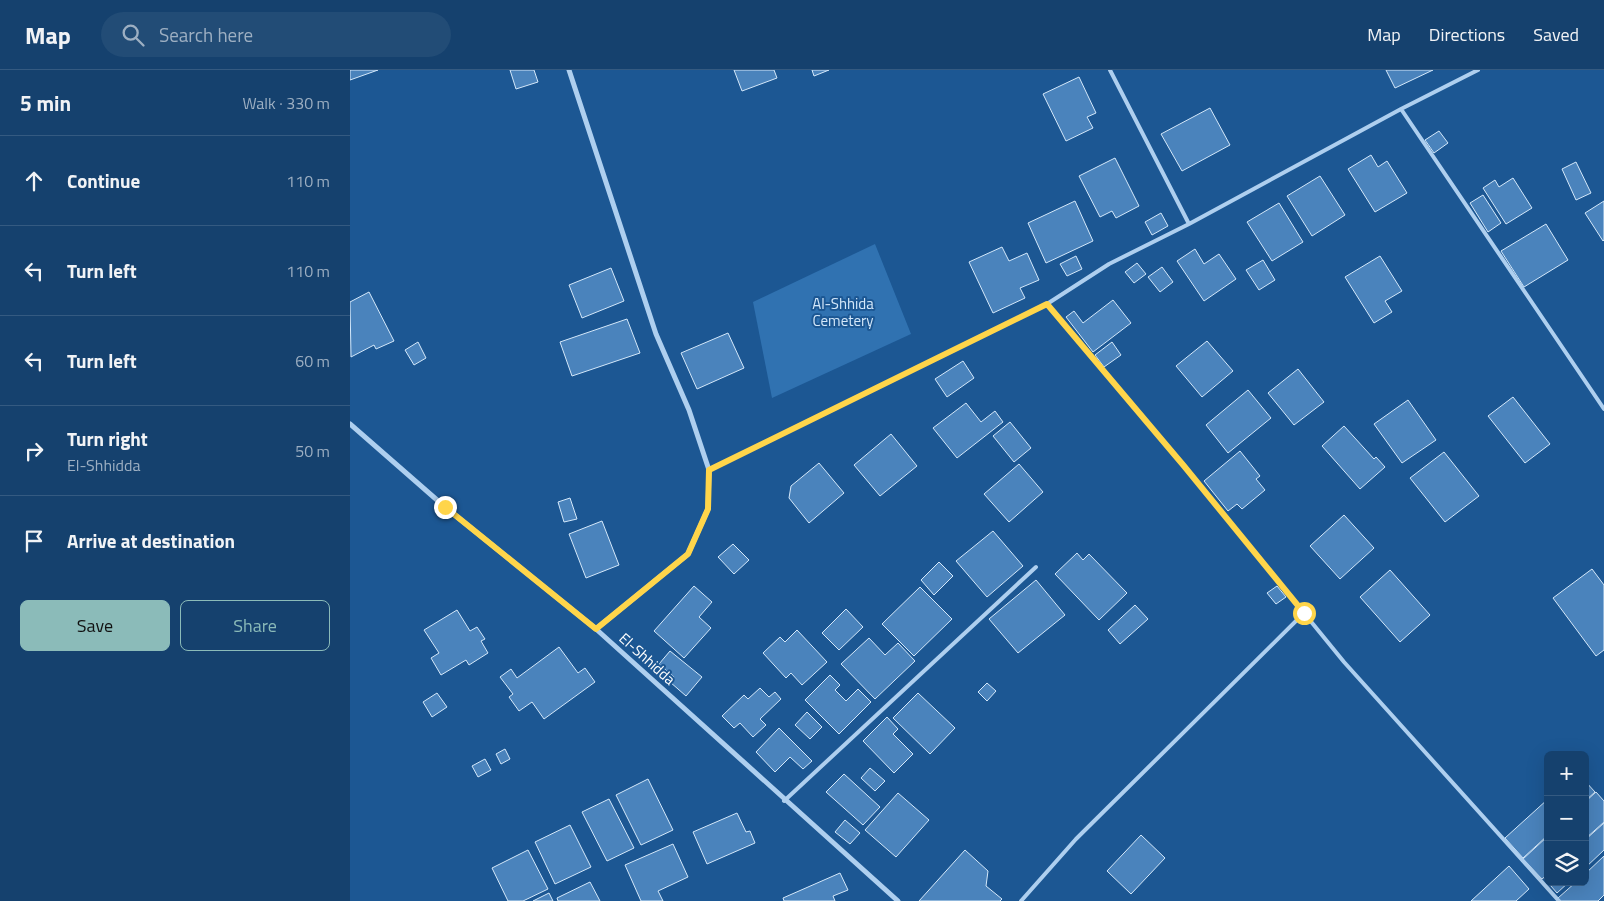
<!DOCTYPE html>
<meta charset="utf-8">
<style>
:root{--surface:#15416e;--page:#224c76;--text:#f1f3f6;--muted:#9dafc2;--line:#345a81;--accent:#8bbbb9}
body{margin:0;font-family:"Titillium Web",sans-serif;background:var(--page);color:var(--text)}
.controls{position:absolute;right:15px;bottom:15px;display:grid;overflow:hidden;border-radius:8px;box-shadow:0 5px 20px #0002}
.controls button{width:45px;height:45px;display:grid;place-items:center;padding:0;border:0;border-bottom:1px solid var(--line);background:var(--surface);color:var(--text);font:25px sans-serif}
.stop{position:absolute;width:15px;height:15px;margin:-11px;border:4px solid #ffd54a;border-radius:50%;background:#fff}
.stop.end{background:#ffd54a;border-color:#fff;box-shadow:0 1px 5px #0008}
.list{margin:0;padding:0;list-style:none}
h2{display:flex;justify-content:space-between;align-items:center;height:65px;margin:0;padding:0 20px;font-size:21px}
h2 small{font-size:16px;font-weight:400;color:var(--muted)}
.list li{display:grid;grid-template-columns:32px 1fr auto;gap:15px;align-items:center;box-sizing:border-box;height:90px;padding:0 20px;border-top:1px solid var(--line)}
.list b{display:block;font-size:19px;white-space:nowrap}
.list p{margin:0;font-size:16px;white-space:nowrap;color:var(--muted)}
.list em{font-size:16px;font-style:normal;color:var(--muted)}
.actions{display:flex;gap:10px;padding:15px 20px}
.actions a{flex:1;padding:11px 0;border:1px solid var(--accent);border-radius:8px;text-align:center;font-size:18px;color:var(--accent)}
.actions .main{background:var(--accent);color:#111}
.icon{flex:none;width:28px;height:28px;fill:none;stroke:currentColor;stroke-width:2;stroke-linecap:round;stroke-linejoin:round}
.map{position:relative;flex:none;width:1254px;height:831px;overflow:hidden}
header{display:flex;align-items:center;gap:30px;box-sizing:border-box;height:70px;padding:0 25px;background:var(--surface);border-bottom:1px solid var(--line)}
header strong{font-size:24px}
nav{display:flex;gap:28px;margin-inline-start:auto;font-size:18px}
.search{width:350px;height:45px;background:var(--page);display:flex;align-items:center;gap:12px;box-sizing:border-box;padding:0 18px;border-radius:28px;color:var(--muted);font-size:19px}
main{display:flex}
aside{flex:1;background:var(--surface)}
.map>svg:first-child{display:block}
.green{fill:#3072b1}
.building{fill:#4a83bc;stroke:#d4e8fa}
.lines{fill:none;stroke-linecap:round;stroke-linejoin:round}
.lane{stroke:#aecfef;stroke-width:4}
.street{stroke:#aecfef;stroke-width:5}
.route{stroke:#ffd54a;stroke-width:6}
.labels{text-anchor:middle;stroke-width:4;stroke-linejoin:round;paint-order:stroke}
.park-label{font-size:15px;fill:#d4e8fa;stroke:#1c5793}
.street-label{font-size:15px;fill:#fff;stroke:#1c5793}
</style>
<header>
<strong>Map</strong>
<div class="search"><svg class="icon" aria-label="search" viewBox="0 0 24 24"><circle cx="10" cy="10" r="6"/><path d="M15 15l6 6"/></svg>Search here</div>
<nav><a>Map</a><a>Directions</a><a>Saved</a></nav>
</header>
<main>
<aside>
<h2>5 min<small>Walk · 330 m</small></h2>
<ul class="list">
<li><svg class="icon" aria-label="ahead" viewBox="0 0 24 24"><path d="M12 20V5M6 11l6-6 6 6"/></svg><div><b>Continue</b></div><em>110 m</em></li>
<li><svg class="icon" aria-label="left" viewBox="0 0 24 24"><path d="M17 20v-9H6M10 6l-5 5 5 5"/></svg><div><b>Turn left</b></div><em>110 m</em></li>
<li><svg class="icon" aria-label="left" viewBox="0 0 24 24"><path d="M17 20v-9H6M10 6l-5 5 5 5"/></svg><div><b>Turn left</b></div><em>60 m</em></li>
<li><svg class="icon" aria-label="right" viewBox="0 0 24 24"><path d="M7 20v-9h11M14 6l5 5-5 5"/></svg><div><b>Turn right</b><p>El-Shhidda</p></div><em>50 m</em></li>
<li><svg class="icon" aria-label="arrive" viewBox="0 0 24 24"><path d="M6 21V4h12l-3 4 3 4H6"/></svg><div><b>Arrive at destination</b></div></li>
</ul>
<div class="actions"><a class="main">Save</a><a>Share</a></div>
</aside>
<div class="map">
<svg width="1254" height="831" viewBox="0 0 1254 831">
<rect width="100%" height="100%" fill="#1c5793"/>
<path class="green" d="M 525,174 L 561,264 L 422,328 L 403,232 Z"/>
<path class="building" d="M 0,0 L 28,0 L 0,10 Z
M 160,0 L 184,0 L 188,12 L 166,19 Z
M 384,0 L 424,0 L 427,8 L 392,21 Z
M 462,0 L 479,0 L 464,6 Z
M 1036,0 L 1083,0 L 1045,18 Z
M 729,7 L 746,43 L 737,47 L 743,58 L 716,71 L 693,24 Z
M 860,38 L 880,75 L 832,101 L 811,64 Z
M 1089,61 L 1098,73 L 1084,83 L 1075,70 Z
M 1021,85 L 1028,97 L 1037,91 L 1057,123 L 1025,142 L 998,99 Z
M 765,88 L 789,136 L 766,148 L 762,141 L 750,147 L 729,106 Z
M 1226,92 L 1241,123 L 1226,130 L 1212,99 Z
M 970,106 L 995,145 L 962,166 L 937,126 Z
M 1163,108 L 1182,138 L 1156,154 L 1133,118 L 1145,110 L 1149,117 Z
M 1133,125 L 1151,153 L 1138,162 L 1120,133 Z
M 725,131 L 743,171 L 696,193 L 678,153 Z
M 1254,131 L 1254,170 L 1253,171 L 1235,143 Z
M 929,133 L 953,172 L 922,191 L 897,152 Z
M 811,143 L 818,156 L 802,165 L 795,152 Z
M 1196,154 L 1218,190 L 1174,217 L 1151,181 Z
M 652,177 L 659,191 L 677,183 L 689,210 L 670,218 L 675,228 L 643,243 L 619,192 Z
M 845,179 L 854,194 L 869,184 L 886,209 L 854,231 L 827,191 Z
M 726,186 L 732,199 L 717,206 L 710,194 Z
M 1030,186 L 1052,221 L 1035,231 L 1042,242 L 1024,253 L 995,207 Z
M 913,190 L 925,210 L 909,220 L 896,200 Z
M 787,193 L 796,204 L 784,213 L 775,202 Z
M 812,197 L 823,212 L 810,222 L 798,207 Z
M 261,198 L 274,231 L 232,248 L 219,215 Z
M 19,222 L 44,271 L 26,279 L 24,275 L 1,287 L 0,232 Z
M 763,230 L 781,253 L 743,282 L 716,247 L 724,241 L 733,253 Z
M 277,249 L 290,283 L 222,306 L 210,272 Z
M 378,263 L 394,298 L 347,319 L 331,283 Z
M 857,271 L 883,301 L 852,327 L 826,296 Z
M 68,272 L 76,288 L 64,295 L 55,280 Z
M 762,272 L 771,285 L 754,297 L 745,285 Z
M 613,291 L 624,308 L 597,327 L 585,309 Z
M 948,299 L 974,332 L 944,355 L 918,323 Z
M 898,320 L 921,348 L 878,383 L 856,355 Z
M 1163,327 L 1200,374 L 1175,393 L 1138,346 Z
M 1058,330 L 1086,370 L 1052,393 L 1024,354 Z
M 616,333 L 631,352 L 645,341 L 653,352 L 607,388 L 583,358 Z
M 660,352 L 681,378 L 664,392 L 643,366 Z
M 994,356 L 1024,389 L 1026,387 L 1035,397 L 1010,419 L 972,376 Z
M 541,364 L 567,396 L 530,426 L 504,395 Z
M 890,381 L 910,406 L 906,409 L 915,420 L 892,439 L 887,434 L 878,441 L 854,411 Z
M 1094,382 L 1129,426 L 1095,452 L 1060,408 Z
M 469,393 L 494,423 L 459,453 L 439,428 L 441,416 Z
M 669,394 L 693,422 L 659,452 L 634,424 Z
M 220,428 L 227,449 L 214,452 L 208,432 Z
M 994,445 L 1024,478 L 990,509 L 960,476 Z
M 252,451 L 269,495 L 236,508 L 219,464 Z
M 643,461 L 673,496 L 637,527 L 606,491 Z
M 383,474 L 399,490 L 384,504 L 368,487 Z
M 727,483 L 733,490 L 739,484 L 777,523 L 749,550 L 705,504 Z
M 589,492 L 603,506 L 584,525 L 571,510 Z
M 1242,499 L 1254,515 L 1254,580 L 1246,586 L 1203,528 Z
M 1040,500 L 1080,545 L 1050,572 L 1010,527 Z
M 686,510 L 715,545 L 668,583 L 639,549 Z
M 344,516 L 362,532 L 349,547 L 361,558 L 334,588 L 304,561 Z
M 927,516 L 936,527 L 926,534 L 917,523 Z
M 570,517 L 602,549 L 564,586 L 532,554 Z
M 785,535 L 798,549 L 770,574 L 758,560 Z
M 496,539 L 513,557 L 489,580 L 472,563 Z
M 107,540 L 120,561 L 127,557 L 135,569 L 131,571 L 138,583 L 119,595 L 116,590 L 91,605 L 81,588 L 89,583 L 74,560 Z
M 447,560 L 477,592 L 452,615 L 441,603 L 436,608 L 413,583 L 430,567 L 435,572 Z
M 519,568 L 535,585 L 548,573 L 565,591 L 525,629 L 491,594 Z
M 209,577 L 228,603 L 235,598 L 245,612 L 194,649 L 182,632 L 169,641 L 159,627 L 163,624 L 150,607 L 161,599 L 167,608 Z
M 320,581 L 352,607 L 336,626 L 320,612 L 324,607 L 309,594 Z
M 480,605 L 490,615 L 485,620 L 496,631 L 508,619 L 521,632 L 489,664 L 455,630 Z
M 637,613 L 646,621 L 637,631 L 628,622 Z
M 410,618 L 419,627 L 425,622 L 431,629 L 410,649 L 416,655 L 403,667 L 390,653 L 384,658 L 372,646 L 394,625 L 398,629 Z
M 87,623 L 97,637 L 82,647 L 73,632 Z
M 568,623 L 605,658 L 580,684 L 543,648 Z
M 457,642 L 472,657 L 460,669 L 445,655 Z
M 537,647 L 548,659 L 543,664 L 563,684 L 544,703 L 513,671 Z
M 429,658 L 462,691 L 453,699 L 440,687 L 425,702 L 406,682 Z
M 155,679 L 160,689 L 151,694 L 146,684 Z
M 135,689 L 141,700 L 128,707 L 122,696 Z
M 520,698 L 535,711 L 525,721 L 511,708 Z
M 494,704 L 530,737 L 513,755 L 476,722 Z
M 298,709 L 323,760 L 291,775 L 266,725 Z
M 1235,711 L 1245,722 L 1235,731 Z
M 1246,722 L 1254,731 L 1254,752 L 1235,769 L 1235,732 Z
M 548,723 L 579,750 L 546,787 L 515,760 Z
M 259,729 L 284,778 L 257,791 L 232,742 Z
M 1198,729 L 1198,765 L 1173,788 L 1155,768 Z
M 387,743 L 396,762 L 400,761 L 405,773 L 357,794 L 343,762 Z
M 495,750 L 510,763 L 500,774 L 485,762 Z
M 1254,753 L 1254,780 L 1235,798 L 1235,770 Z
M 220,755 L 241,797 L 205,814 L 185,772 Z
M 791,765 L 815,788 L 781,824 L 757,801 Z
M 1198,766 L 1198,804 L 1192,809 L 1173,789 Z
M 323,774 L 338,807 L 308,821 L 313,831 L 291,831 L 275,795 Z
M 178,780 L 198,819 L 173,831 L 158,831 L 142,798 Z
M 615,780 L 638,801 L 636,816 L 652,829 L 650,831 L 569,831 Z
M 1254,786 L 1254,825 L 1248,831 L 1211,831 L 1208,828 L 1226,812 L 1235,812 L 1235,804 Z
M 1159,796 L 1179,819 L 1166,831 L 1121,831 Z
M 490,803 L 498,820 L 483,826 L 485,831 L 434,831 L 433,828 Z
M 1198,805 L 1198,812 L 1219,812 L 1207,823 L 1194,808 Z
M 240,812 L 250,831 L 208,831 L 207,828 Z
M 199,823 L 203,831 L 183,831 Z"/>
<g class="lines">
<path class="lane" d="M 760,0 L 839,154
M 1051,39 L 1128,0
M 697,234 L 834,396 L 994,592 L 1209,831
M 359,400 L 697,234 L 759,194 L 839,154 L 1051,39 L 1254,339
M 434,731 L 686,497
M 671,831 L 726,769 L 954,543"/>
<path class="street" d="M 219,0 L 306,264 L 339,340 L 359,400 L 358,439 L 338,484 L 246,559
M 0,354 L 95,437 L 246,559 L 548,831"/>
</g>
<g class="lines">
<path class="route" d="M 95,437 L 246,559 L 338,484 L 358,439 L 359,400 L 697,234 L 834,396 L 954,543"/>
</g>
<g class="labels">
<g class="park-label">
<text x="493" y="239">Al-Shhida<tspan x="493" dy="17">Cemetery</tspan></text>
</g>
<g class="street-label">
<text transform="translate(297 589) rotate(42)" y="5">El-Shhidda</text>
</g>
</g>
</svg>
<div class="controls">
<button>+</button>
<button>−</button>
<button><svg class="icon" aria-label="layers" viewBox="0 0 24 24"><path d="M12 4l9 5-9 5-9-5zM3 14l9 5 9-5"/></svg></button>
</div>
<div class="stop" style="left:954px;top:543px"></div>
<div class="stop end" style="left:95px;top:437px"></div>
</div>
</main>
